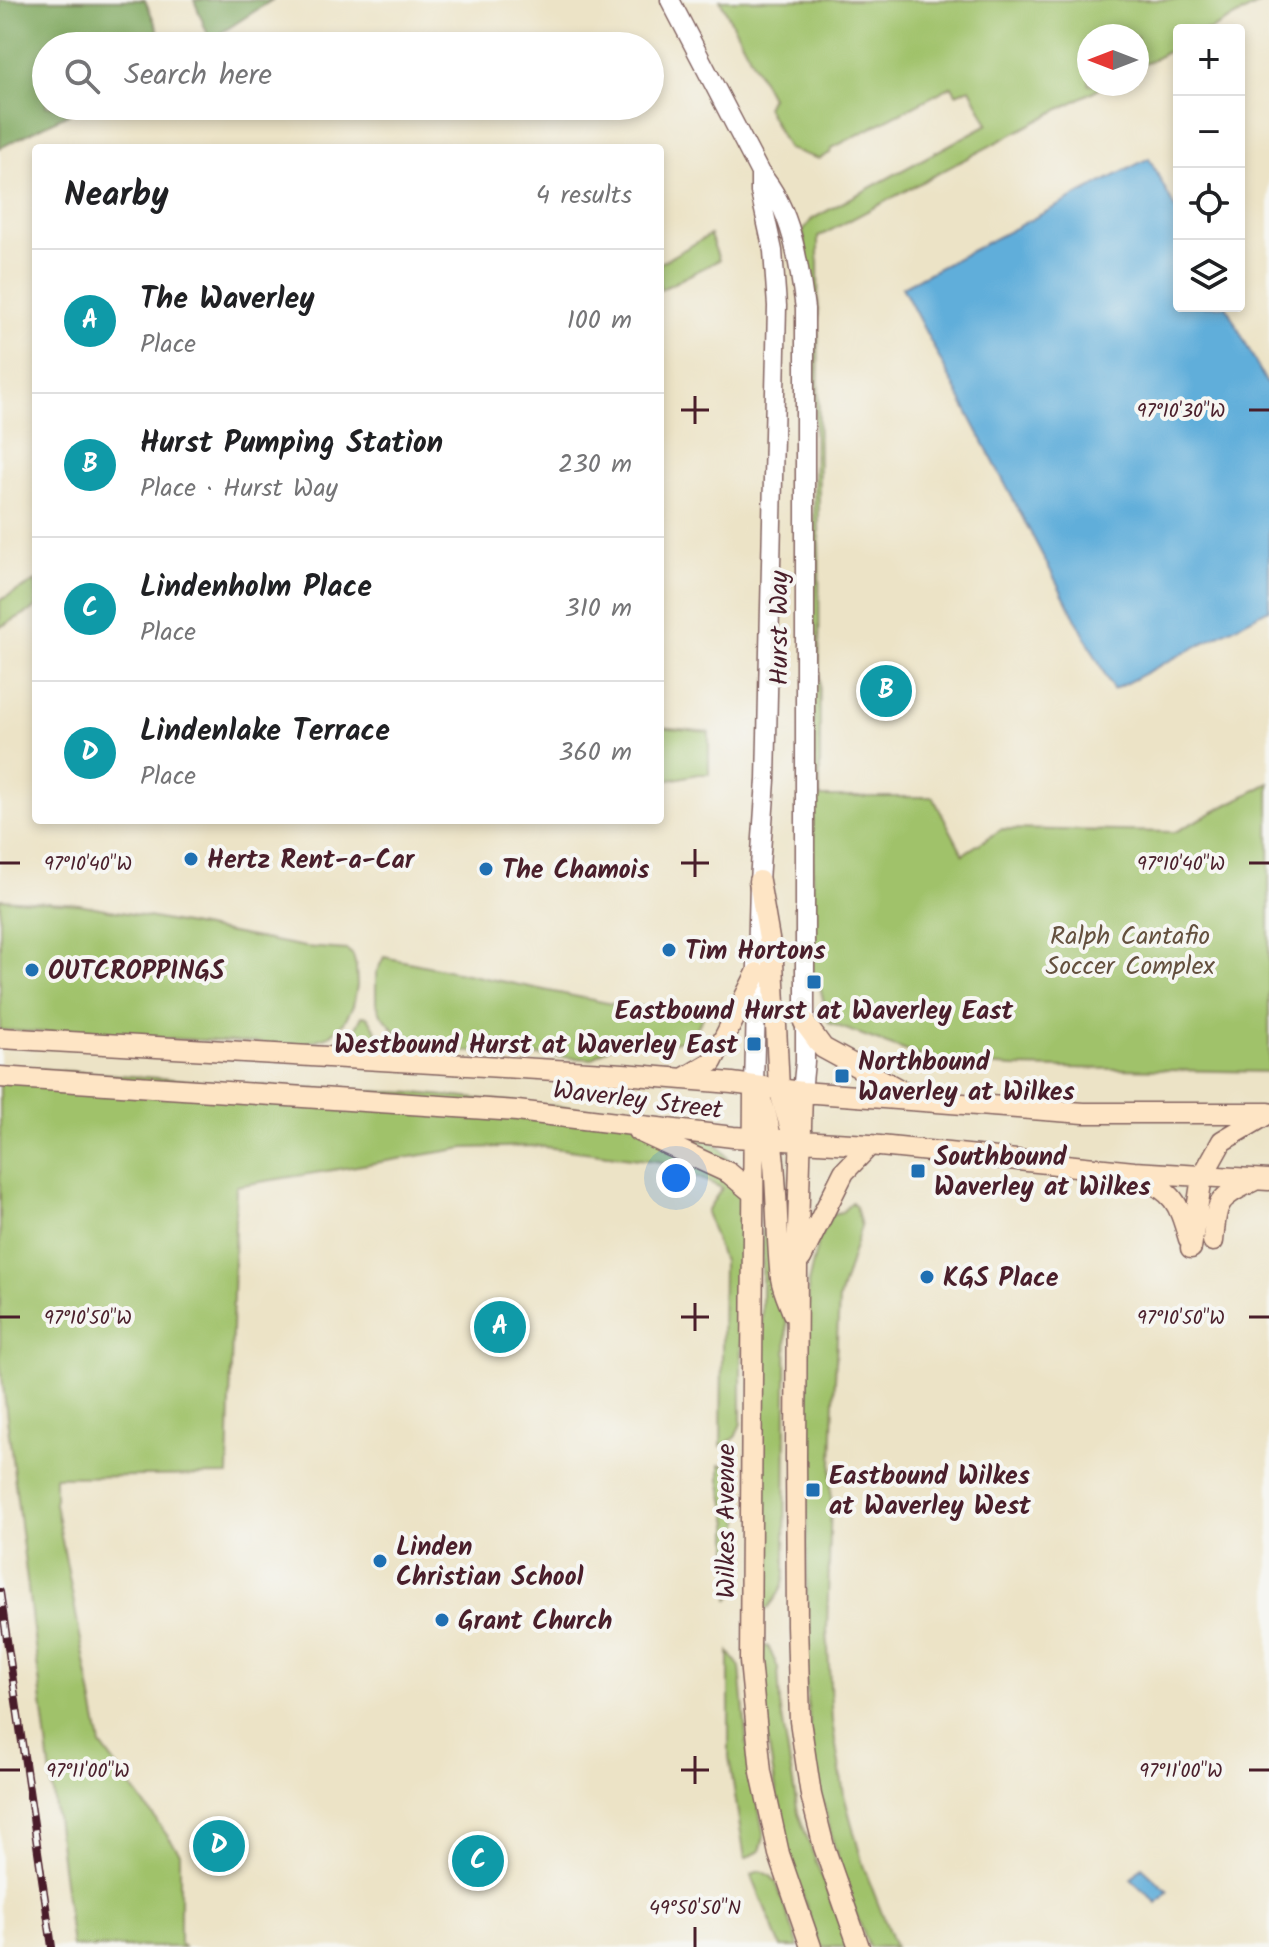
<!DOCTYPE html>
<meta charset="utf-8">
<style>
:root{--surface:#fff;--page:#f2f2f2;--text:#202124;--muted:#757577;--line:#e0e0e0;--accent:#0f766e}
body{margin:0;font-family:Kalam,sans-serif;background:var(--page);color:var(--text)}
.controls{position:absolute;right:24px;top:24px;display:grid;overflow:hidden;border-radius:8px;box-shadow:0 4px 12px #0003}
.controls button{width:72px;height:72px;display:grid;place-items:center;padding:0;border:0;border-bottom:2px solid var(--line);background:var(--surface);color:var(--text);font:40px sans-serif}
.compass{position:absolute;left:1077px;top:24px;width:72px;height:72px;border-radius:50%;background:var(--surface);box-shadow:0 4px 12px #0003;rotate:270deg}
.you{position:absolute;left:676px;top:1178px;width:28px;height:28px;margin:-20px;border:6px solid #fff;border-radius:50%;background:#1a73e8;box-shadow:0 0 0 12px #1a73e833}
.badge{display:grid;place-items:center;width:52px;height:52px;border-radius:50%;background:var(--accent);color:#fff;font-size:26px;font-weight:700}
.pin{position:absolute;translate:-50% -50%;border:4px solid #fff;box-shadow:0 2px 8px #0006}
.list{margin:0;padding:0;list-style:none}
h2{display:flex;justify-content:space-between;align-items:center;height:104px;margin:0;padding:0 32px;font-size:34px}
h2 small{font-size:26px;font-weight:400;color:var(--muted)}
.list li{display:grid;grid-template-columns:52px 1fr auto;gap:24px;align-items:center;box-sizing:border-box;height:144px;padding:0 32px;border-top:2px solid var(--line)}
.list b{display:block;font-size:30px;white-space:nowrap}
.list p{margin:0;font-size:26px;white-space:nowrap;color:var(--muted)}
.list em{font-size:26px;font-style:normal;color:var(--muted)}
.icon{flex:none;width:44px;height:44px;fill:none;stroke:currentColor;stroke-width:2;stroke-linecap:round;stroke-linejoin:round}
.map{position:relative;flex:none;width:1269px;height:1947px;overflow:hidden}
.search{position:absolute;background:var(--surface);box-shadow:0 4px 12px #0003;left:32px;top:32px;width:632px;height:88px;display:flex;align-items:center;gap:20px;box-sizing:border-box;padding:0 28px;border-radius:44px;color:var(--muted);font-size:30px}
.panel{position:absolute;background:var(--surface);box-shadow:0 4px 12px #0003;left:32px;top:144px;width:632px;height:680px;border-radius:8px}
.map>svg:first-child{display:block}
.green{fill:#a0c26b;stroke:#75704b;stroke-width:2}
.forest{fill:#80a85f;stroke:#656445;stroke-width:2}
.water{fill:#61aeda;stroke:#566682;stroke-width:2}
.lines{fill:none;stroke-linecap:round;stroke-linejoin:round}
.tertiary-casing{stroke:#836461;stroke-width:21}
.secondary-casing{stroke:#836461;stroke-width:23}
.tertiary{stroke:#fff;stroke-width:18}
.secondary{stroke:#fee5c5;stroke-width:20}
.rail-casing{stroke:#4a1f2b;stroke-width:8}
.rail{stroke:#f6f6f2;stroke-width:5;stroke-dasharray:15;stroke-linecap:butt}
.ticks{fill:none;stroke:#4a1f2b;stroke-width:3}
.poi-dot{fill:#1f6fb2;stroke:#f6f6f2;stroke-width:3}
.labels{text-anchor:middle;stroke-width:8;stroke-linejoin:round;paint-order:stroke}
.street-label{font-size:26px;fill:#4a1f2b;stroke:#f6f6f2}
.poi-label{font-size:26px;font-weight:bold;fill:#4a1f2b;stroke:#f6f6f2;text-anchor:start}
.park-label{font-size:26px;fill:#64503e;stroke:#f6f6f2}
.ticks-label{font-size:20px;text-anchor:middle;fill:#4a1f2b;stroke:#f6f6f2;stroke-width:8;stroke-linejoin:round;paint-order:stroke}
</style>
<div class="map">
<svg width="1269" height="1947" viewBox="0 0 1269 1947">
<rect width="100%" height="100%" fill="#f6f6f2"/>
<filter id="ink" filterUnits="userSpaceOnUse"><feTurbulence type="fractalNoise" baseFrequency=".0125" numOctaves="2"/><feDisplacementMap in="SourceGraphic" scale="16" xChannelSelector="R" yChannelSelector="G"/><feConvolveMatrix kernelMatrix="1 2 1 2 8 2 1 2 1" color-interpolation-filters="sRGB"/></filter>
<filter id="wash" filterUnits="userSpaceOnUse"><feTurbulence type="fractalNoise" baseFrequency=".006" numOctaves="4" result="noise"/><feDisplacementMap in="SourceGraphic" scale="32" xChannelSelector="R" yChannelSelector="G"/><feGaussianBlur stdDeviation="1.8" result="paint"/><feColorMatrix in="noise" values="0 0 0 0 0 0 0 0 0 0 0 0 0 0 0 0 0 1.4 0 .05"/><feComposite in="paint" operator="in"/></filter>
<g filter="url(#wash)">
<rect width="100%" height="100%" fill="#ece3c6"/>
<path class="green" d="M 720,0 L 1267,0 L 1210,30 L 1179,30 L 1179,46 L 1137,68 L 1137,36 L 1089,36 L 1089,84 L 1107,84 L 818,237 L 820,797 L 933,797 L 963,854 L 1002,829 L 1175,832 L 1269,783 L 1269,1072 L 1014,1067 L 937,1062 L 829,1023 L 818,979 L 812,979 L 815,314 L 803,231 L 812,219 L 988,124 L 970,88 L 956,94 L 952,86 L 832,148 L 830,153 L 819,159 L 788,149 L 766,107 L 771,97 Z
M 710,235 L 719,260 L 660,290 L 660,263 Z
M 36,581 L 36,608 L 0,627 L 0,600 Z
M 660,727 L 709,732 L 709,774 L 698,774 L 660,782 Z
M 0,899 L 79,904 L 305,947 L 347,950 L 353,955 L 356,967 L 357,986 L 353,1006 L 344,1022 L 329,1036 L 300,1045 L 0,1030 Z
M 384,957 L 622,1006 L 707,1010 L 694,1033 L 684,1039 L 671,1043 L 621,1040 L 592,1059 L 426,1049 L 398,1034 L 381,1014 L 376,1002 L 376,973 Z
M 362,1016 L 368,1017 L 377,1032 L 388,1042 L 385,1048 L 344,1047 L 342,1041 L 356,1028 Z
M 0,1066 L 305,1089 L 414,1093 L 655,1116 C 681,1121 712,1133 727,1157 C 751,1195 741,1252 741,1295 C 741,1338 741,1380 741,1423 L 735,1438 L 721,1446 L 723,1262 L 706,1212 L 722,1188 L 663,1162 L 537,1146 L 465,1148 L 236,1186 L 228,1475 L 55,1477 L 55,1504 L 101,1745 L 180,1853 L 180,1943 L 184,1947 L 72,1947 L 0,1361 Z
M 784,1153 L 787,1217 L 785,1575 C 783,1589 777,1597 768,1608 L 760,1609 L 763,1154 Z
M 852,1202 L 856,1207 L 861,1226 L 839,1299 L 834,1400 L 827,1629 L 832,1721 L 844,1795 L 863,1865 L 895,1947 L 869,1947 L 847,1891 L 832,1839 L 814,1765 L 806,1688 L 808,1283 L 818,1241 L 832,1214 L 842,1212 Z
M 720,1464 L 735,1470 L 740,1483 L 740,1582 L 736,1592 L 729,1599 L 729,1523 L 720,1480 Z
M 768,1646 L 778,1668 L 780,1705 L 798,1813 L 848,1947 L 820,1947 L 784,1840 L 764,1716 L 760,1647 Z
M 729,1652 L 740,1667 L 747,1745 L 764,1837 L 760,1851 L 745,1859 L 729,1757 Z
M 760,1871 L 770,1875 L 776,1882 L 799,1947 L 781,1947 L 751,1874 Z"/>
<path class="forest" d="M 0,0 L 145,0 L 165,46 L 46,46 L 46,106 L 84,106 L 0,148 Z
M 194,0 L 272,0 L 210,40 Z"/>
<path class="water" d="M 1149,158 L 1179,216 L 1179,306 L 1226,306 L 1269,388 L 1269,609 L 1113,690 L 902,287 Z
M 1142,1867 L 1168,1891 L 1157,1903 L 1131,1879 Z"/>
</g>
<g filter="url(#ink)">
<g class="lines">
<defs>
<path id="tertiary" d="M 670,0 L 760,173 C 792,209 799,263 805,309 L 805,1062 L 802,1092
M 754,1087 L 759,881 L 766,780 L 777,306 L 773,251 L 760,192 L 760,173"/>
<path id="secondary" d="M 759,881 L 773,962 L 779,1089 L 790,1126 L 800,1142
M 804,1022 L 823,1048 L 911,1096
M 0,1038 L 623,1074 L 732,1083 L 802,1092 L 1084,1113 L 1269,1113
M 0,1077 L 517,1111 L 733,1137 L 870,1145 L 1134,1172 L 1269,1180
M 683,1079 L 712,1062 L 757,973
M 754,1087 L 750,1661 L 761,1772 L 779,1854 L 811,1947
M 802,1092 L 797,1265 L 796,1457 L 797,1625 L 800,1721 L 811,1795 L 824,1847 L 859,1947
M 758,1094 C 781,1140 774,1225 781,1278 C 783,1290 789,1302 793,1313
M 638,1131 L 729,1173 L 753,1193
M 1138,1174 C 1175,1196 1177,1198 1189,1239
M 1213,1241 C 1217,1201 1216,1199 1253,1181
M 1191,1248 L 1202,1177 L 1222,1141 L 1266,1115
M 801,1258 L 844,1172 L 870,1145"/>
</defs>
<use href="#tertiary" class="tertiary-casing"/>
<use href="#secondary" class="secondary-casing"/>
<use href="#tertiary" class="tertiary"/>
<use href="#secondary" class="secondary"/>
<defs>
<path id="rail" d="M 0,1592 L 52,1947"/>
</defs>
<use href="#rail" class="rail-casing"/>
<use href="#rail" class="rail"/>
</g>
</g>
<path class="ticks" d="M 695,396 L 695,424M 681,410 L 709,410M 1249,410 L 1269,410M 695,849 L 695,877M 0,863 L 20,863M 681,863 L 709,863M 1249,863 L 1269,863M 695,1303 L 695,1331M 0,1317 L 20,1317M 681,1317 L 709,1317M 1249,1317 L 1269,1317M 695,1756 L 695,1784M 0,1770 L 20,1770M 681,1770 L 709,1770M 1249,1770 L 1269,1770M 695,1927 L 695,1947"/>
<g class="poi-dot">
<circle cx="191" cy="859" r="8"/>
<circle cx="486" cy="869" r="8"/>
<circle cx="669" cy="950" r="8"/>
<circle cx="32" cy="970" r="8"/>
<rect x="806" y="974" width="16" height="16" rx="4"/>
<rect x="746" y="1036" width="16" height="16" rx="4"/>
<rect x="834" y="1068" width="16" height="16" rx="4"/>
<rect x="910" y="1163" width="16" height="16" rx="4"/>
<circle cx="927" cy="1277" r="8"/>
<rect x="805" y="1482" width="16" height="16" rx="4"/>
<circle cx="380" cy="1561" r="8"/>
<circle cx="442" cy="1620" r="8"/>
</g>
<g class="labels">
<g class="street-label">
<text transform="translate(778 628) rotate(-90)" y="9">Hurst Way</text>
<text transform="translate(638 1099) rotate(7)" y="9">Waverley Street</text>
<text transform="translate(725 1521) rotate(-90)" y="9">Wilkes Avenue</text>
</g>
<g class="poi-label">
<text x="207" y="868">Hertz Rent-a-Car</text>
<text x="502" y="878">The Chamois</text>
<text x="685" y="959">Tim Hortons</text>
<text x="48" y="979">OUTCROPPINGS</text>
<text x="814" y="1019" text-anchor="middle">Eastbound Hurst at Waverley East</text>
<text x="738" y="1053" text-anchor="end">Westbound Hurst at Waverley East</text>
<text x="858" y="1070">Northbound<tspan x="858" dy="30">Waverley at Wilkes</tspan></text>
<text x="934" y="1165">Southbound<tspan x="934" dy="30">Waverley at Wilkes</tspan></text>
<text x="943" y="1286">KGS Place</text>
<text x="829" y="1484">Eastbound Wilkes<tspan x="829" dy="30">at Waverley West</tspan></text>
<text x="396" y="1555">Linden<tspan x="396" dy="30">Christian School</tspan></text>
<text x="458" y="1629">Grant Church</text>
</g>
<g class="park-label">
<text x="1130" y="944">Ralph Cantafio<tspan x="1130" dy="30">Soccer Complex</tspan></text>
</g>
</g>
<g class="ticks-label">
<text x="1181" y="417">97°10'30"W</text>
<text x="1181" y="870">97°10'40"W</text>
<text x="88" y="870">97°10'40"W</text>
<text x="1181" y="1324">97°10'50"W</text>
<text x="88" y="1324">97°10'50"W</text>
<text x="1181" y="1777">97°11'00"W</text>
<text x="88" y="1777">97°11'00"W</text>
<text x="695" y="1914">49°50'50"N</text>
</g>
</svg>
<div class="controls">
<button>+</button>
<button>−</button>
<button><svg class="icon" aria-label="locate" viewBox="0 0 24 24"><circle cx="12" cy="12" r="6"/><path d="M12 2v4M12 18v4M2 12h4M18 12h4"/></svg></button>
<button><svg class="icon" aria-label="layers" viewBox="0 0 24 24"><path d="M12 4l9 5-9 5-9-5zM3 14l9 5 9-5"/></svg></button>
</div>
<svg class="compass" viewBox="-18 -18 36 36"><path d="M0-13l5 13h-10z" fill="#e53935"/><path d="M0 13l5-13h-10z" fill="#757577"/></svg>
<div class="you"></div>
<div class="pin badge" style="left:500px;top:1327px;background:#0f9aa8">A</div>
<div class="pin badge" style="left:886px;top:691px;background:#0f9aa8">B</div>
<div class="pin badge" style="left:478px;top:1861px;background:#0f9aa8">C</div>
<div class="pin badge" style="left:219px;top:1846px;background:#0f9aa8">D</div>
<div class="search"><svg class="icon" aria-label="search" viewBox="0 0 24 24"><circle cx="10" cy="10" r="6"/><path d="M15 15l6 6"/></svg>Search here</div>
<section class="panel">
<h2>Nearby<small>4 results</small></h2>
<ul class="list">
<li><span class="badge" style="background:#0f9aa8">A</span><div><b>The Waverley</b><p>Place</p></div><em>100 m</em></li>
<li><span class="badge" style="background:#0f9aa8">B</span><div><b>Hurst Pumping Station</b><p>Place · Hurst Way</p></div><em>230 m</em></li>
<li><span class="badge" style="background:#0f9aa8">C</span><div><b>Lindenholm Place</b><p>Place</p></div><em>310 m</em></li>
<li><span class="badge" style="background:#0f9aa8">D</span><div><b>Lindenlake Terrace</b><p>Place</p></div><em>360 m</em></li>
</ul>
</section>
</div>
